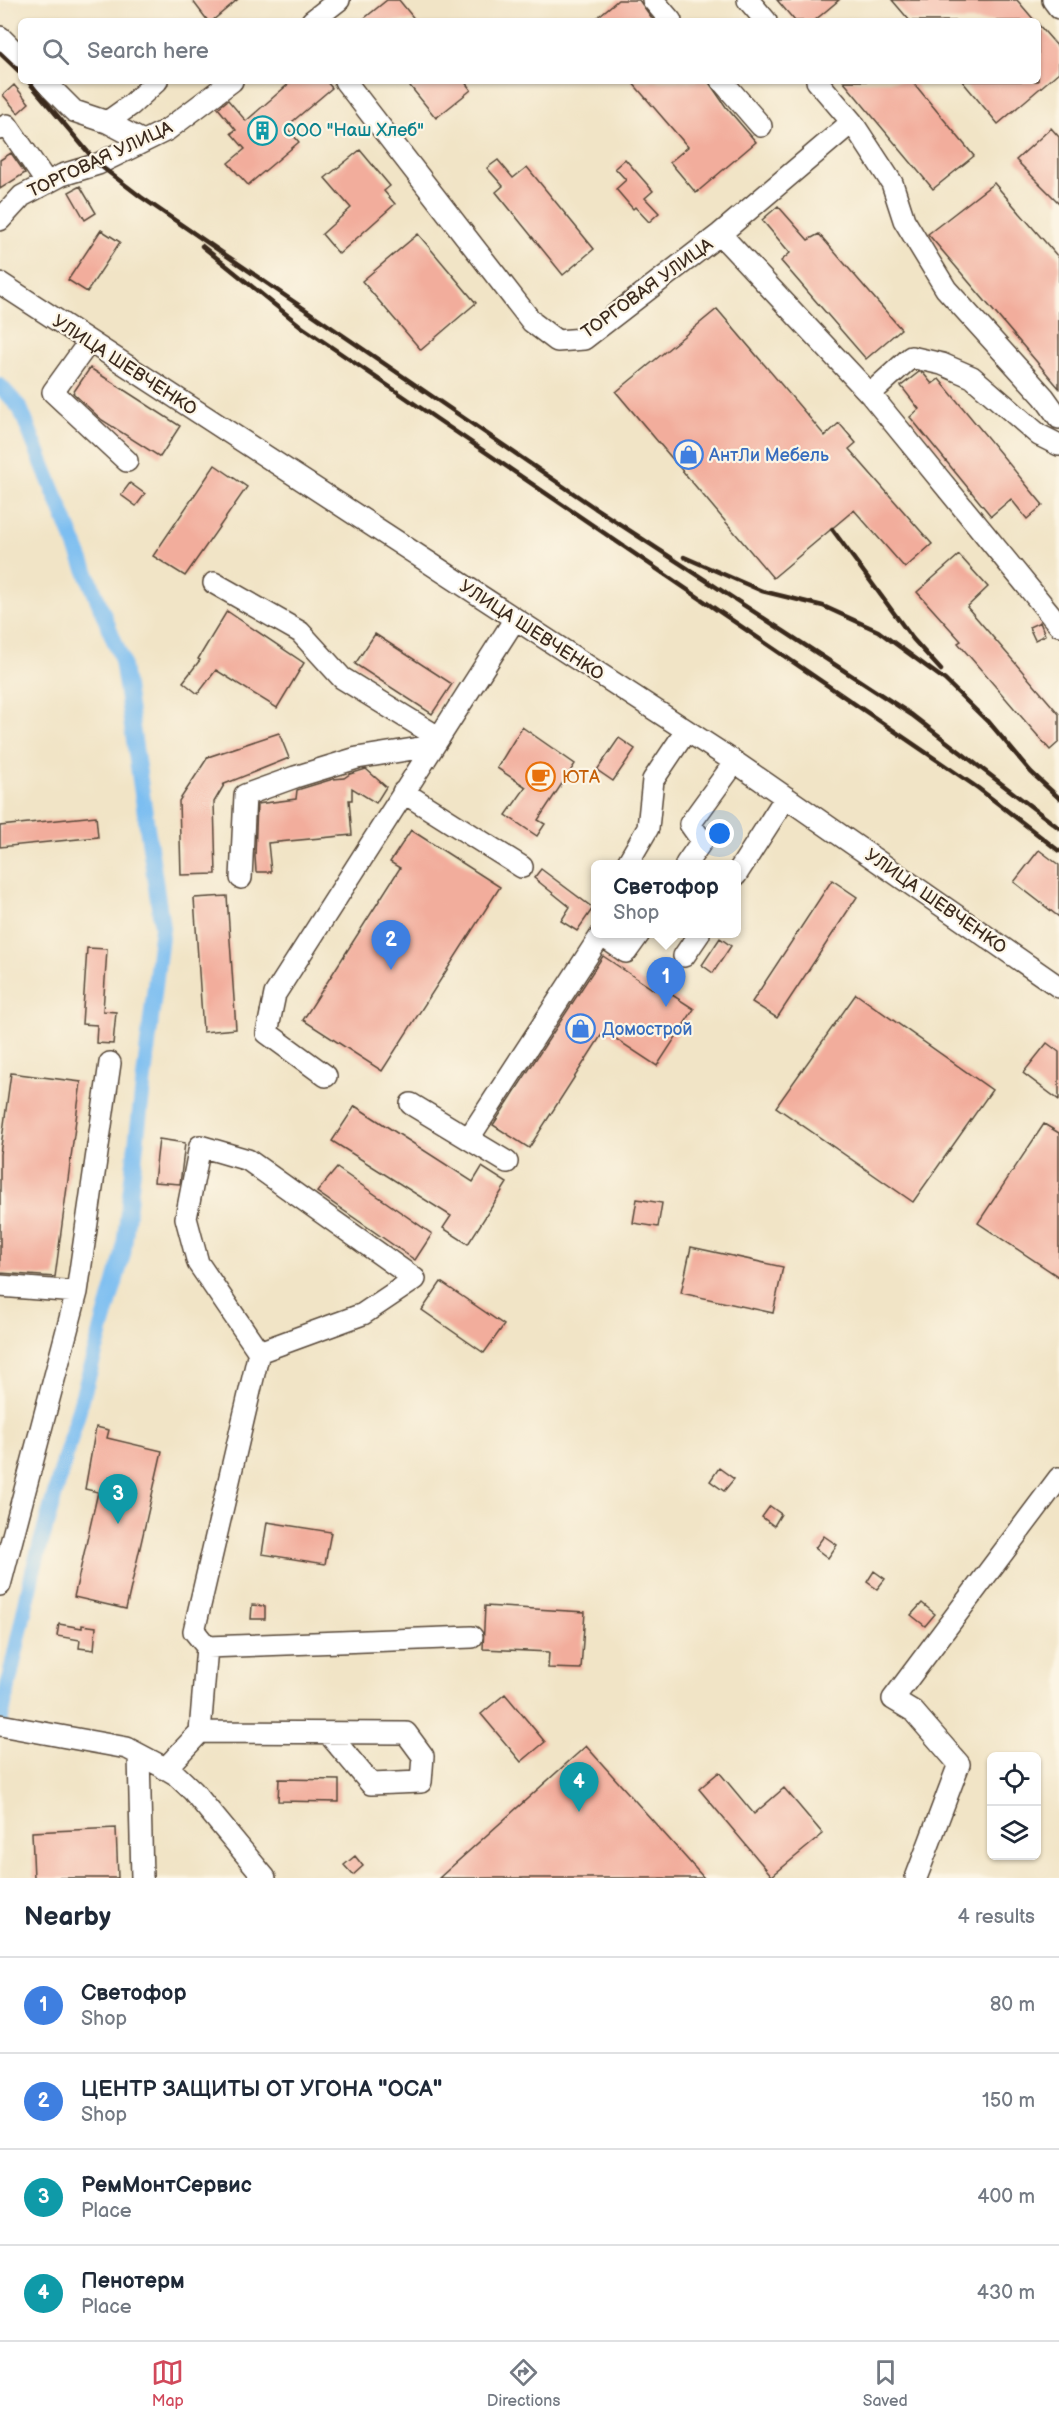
<!DOCTYPE html>
<meta charset="utf-8">
<style>
:root{--surface:#fff;--page:#f6f6f7;--text:#1f2937;--muted:#747a83;--line:#e0e1e3;--accent:#d1495b}
body{margin:0;font-family:"Balsamiq Sans",sans-serif;background:var(--page);color:var(--text)}
.controls{position:absolute;right:18px;bottom:18px;display:grid;overflow:hidden;border-radius:9px;box-shadow:0 2px 4px #0004}
.controls button{width:54px;height:54px;display:grid;place-items:center;padding:0;border:0;border-bottom:2px solid var(--line);background:var(--surface);color:var(--text);font:30px sans-serif}
.you{position:absolute;left:720px;top:834px;width:21px;height:21px;margin:-15px;border:4px solid #fff;border-radius:50%;background:#1a73e8;box-shadow:0 0 0 9px #1a73e833}
.badge{display:grid;place-items:center;width:39px;height:39px;border-radius:50%;background:var(--accent);color:#fff;font-size:20px;font-weight:700}
.pin{position:absolute;translate:-50% -50px;filter:drop-shadow(0 2px 3px #0008)}
.pin::after{content:'';position:absolute;top:32px;width:21px;height:18px;background:inherit;clip-path:polygon(0 0,100% 0,50% 100%)}
.popup{position:absolute;left:591px;top:860px;width:150px;height:78px;box-sizing:border-box;display:grid;place-content:center;border-radius:9px;background:var(--surface);filter:drop-shadow(0 2px 4px #0005);font-size:20px;white-space:nowrap;color:var(--muted)}
.popup b{font-size:22px;color:var(--text)}
.popup::after{content:'';position:absolute;left:50%;top:100%;margin-left:-12px;border:12px solid transparent;border-top-color:var(--surface)}
.list{margin:0;padding:0;list-style:none}
h2{display:flex;justify-content:space-between;align-items:center;height:78px;margin:0;padding:0 24px;font-size:26px}
h2 small{font-size:20px;font-weight:400;color:var(--muted)}
.list li{display:grid;grid-template-columns:39px 1fr auto;gap:18px;align-items:center;box-sizing:border-box;height:96px;padding:0 24px;border-top:2px solid var(--line)}
.list b{display:block;font-size:22px;white-space:nowrap}
.list p{margin:0;font-size:20px;white-space:nowrap;color:var(--muted)}
.list em{font-size:20px;font-style:normal;color:var(--muted)}
.icon{flex:none;width:33px;height:33px;fill:none;stroke:currentColor;stroke-width:2;stroke-linecap:round;stroke-linejoin:round}
.map{position:relative;flex:none;width:1059px;height:1878px;overflow:hidden}
.search{position:absolute;background:var(--surface);box-shadow:0 2px 4px #0004;left:18px;right:18px;top:18px;height:66px;display:flex;align-items:center;gap:15px;box-sizing:border-box;padding:0 21px;border-radius:9px;color:var(--muted);font-size:22px}
.sheet{height:462px;background:var(--surface)}
nav{display:flex;justify-content:space-around;align-items:center;box-sizing:border-box;height:84px;border-top:2px solid var(--line);background:var(--surface);font-size:16px;color:var(--muted)}
nav a{display:grid;justify-items:center;gap:3px}
nav .on{color:var(--accent)}
.map>svg:first-child{display:block}
.lines{fill:none;stroke-linecap:round;stroke-linejoin:round}
.canal{stroke:#7bbef1;stroke-width:16}
.building{fill:#f2ad9c}
.minor-casing{stroke:#564637;stroke-width:24}
.minor{stroke:#fff;stroke-width:21}
.rail{stroke:#3b2a1e;stroke-width:4.5}
.labels{text-anchor:middle;stroke-width:4.5;stroke-linejoin:round;paint-order:stroke}
.culture-label{font-size:18px;fill:#0d838f;stroke:#fcf5e5;text-anchor:start}
.street-label{font-size:18px;fill:#3b2a1e;stroke:#fcf5e5}
.shop-label{font-size:18px;fill:#366cbe;stroke:#fcf5e5;text-anchor:start}
.food-label{font-size:18px;fill:#c56008;stroke:#fcf5e5;text-anchor:start}
</style>
<div class="map">
<svg width="1059" height="1878" viewBox="0 0 1059 1878">
<rect width="100%" height="100%" fill="#fcf5e5"/>
<filter id="ink" filterUnits="userSpaceOnUse"><feTurbulence type="fractalNoise" baseFrequency=".0167" numOctaves="2"/><feDisplacementMap in="SourceGraphic" scale="12" xChannelSelector="R" yChannelSelector="G"/><feConvolveMatrix kernelMatrix="1 2 1 2 8 2 1 2 1" color-interpolation-filters="sRGB"/></filter>
<filter id="wash" filterUnits="userSpaceOnUse"><feTurbulence type="fractalNoise" baseFrequency=".008" numOctaves="4" result="noise"/><feDisplacementMap in="SourceGraphic" scale="24" xChannelSelector="R" yChannelSelector="G"/><feGaussianBlur stdDeviation="1.35" result="paint"/><feColorMatrix in="noise" values="0 0 0 0 0 0 0 0 0 0 0 0 0 0 0 0 0 1.4 0 .05"/><feComposite in="paint" operator="in"/></filter>
<g filter="url(#wash)">
<rect width="100%" height="100%" fill="#f1e4c6"/>
<g class="lines">
<path class="canal" d="M 0,386 L 20,408 L 122,660 L 162,927 L 123,1254 L 33,1571 L 0,1723"/>
</g>
<g id="blocks">
<path class="building" d="M 192,0 L 237,0 L 212,21 L 208,21 Z
M 387,0 L 399,0 L 416,21 L 361,21 Z
M 618,0 L 639,0 L 654,21 L 593,21 Z
M 777,0 L 839,0 L 814,21 L 795,21 Z
M 892,0 L 1017,0 L 1035,21 L 910,21 Z
M 1038,24 L 1059,48 L 1059,72 L 998,124 L 962,81 L 1038,81 Z
M 292,81 L 326,81 L 332,88 L 286,127 L 299,142 L 248,185 L 228,163 L 245,149 L 231,133 L 236,130 L 218,108 L 228,100 L 246,121 Z
M 406,81 L 464,81 L 471,90 L 436,118 Z
M 631,81 L 708,81 L 726,107 L 756,142 L 696,193 L 670,162 L 688,147 Z
M 843,81 L 912,81 L 974,156 L 933,189 Z
M 14,85 L 29,103 L 18,113 L 3,95 Z
M 1051,128 L 1059,137 L 1059,203 L 1016,160 Z
M 360,150 L 390,186 L 384,191 L 395,204 L 339,254 L 322,234 L 351,208 L 325,178 Z
M 11,153 L 25,173 L 0,189 L 0,160 Z
M 625,159 L 653,191 L 645,198 L 659,213 L 649,222 L 635,207 L 633,209 L 616,189 L 626,180 L 615,168 Z
M 498,160 L 513,178 L 527,167 L 594,249 L 563,275 L 496,192 L 503,186 L 487,168 Z
M 994,183 L 1059,258 L 1059,388 L 928,234 Z
M 80,186 L 96,213 L 85,220 L 69,192 Z
M 778,206 L 808,240 L 819,234 L 901,329 L 866,359 L 781,261 L 790,253 L 762,220 Z
M 101,230 L 120,242 L 87,292 L 68,280 Z
M 418,234 L 476,303 L 421,350 L 362,281 Z
M 717,309 L 825,436 L 839,423 L 856,443 L 849,449 L 932,544 L 905,568 L 854,510 L 773,578 L 616,392 Z
M 90,368 L 180,426 L 160,457 L 102,420 L 73,393 Z
M 919,372 L 923,373 L 932,384 L 939,379 L 1043,505 L 1027,519 L 1011,499 L 991,516 L 910,417 L 919,409 L 901,386 Z
M 215,465 L 247,487 L 185,576 L 153,556 Z
M 130,483 L 145,494 L 136,506 L 121,495 Z
M 959,555 L 988,587 L 967,607 L 1059,714 L 1059,742 L 1050,750 L 958,643 L 961,641 L 917,592 Z
M 227,611 L 304,663 L 277,708 L 216,670 L 198,694 L 183,682 L 200,660 L 198,659 Z
M 1040,622 L 1045,635 L 1035,640 L 1029,627 Z
M 375,634 L 452,684 L 432,714 L 355,664 Z
M 522,727 L 575,764 L 538,820 L 545,824 L 537,836 L 506,815 L 526,787 L 497,768 Z
M 279,733 L 289,758 L 222,785 L 224,785 L 214,802 L 216,874 L 181,875 L 179,801 L 208,757 Z
M 619,738 L 635,749 L 613,781 L 597,770 Z
M 366,769 L 386,787 L 376,803 L 352,788 L 352,800 L 349,800 L 352,835 L 268,843 L 271,872 L 256,872 L 255,856 L 257,804 L 296,799 L 297,790 L 333,779 L 344,778 L 350,774 Z
M 96,816 L 98,837 L 0,847 L 0,826 Z
M 411,830 L 500,887 L 382,1071 L 303,1020 L 400,868 L 390,862 Z
M 1039,850 L 1059,865 L 1059,917 L 1014,882 Z
M 541,869 L 593,908 L 577,931 L 561,921 L 570,907 L 534,878 Z
M 832,880 L 857,897 L 777,1018 L 752,1002 Z
M 227,896 L 236,1029 L 203,1032 L 194,898 Z
M 720,938 L 731,946 L 713,973 L 702,965 Z
M 87,948 L 107,949 L 103,1011 L 116,1012 L 113,1044 L 96,1043 L 97,1025 L 82,1024 Z
M 603,956 L 654,990 L 657,985 L 694,1009 L 657,1066 L 604,1031 L 529,1148 L 493,1125 Z
M 856,994 L 992,1090 L 913,1202 L 776,1107 Z
M 1047,1043 L 1059,1052 L 1059,1100 L 1023,1073 Z
M 11,1073 L 81,1082 L 55,1277 L 0,1273 L 0,1154 Z
M 355,1106 L 473,1182 L 482,1167 L 507,1183 L 468,1244 L 443,1228 L 451,1216 L 332,1141 Z
M 1044,1124 L 1059,1133 L 1059,1277 L 978,1223 Z
M 159,1139 L 185,1143 L 180,1184 L 154,1182 Z
M 337,1168 L 432,1234 L 415,1260 L 317,1192 Z
M 637,1199 L 662,1203 L 658,1227 L 633,1223 Z
M 691,1247 L 783,1267 L 773,1313 L 681,1293 Z
M 441,1282 L 504,1325 L 484,1353 L 422,1310 Z
M 96,1427 L 109,1430 L 107,1438 L 162,1451 L 126,1609 L 74,1597 L 98,1492 L 85,1489 Z
M 719,1468 L 734,1479 L 724,1491 L 710,1481 Z
M 770,1506 L 781,1514 L 774,1526 L 762,1517 Z
M 267,1522 L 331,1532 L 325,1564 L 262,1554 Z
M 824,1536 L 837,1545 L 828,1558 L 815,1548 Z
M 874,1571 L 885,1579 L 877,1589 L 867,1582 Z
M 922,1603 L 935,1614 L 925,1626 L 911,1615 Z
M 252,1605 L 265,1606 L 265,1619 L 251,1619 Z
M 485,1606 L 585,1612 L 581,1669 L 548,1668 L 549,1652 L 483,1649 Z
M 59,1624 L 82,1628 L 82,1625 L 96,1627 L 94,1650 L 79,1648 L 80,1640 L 57,1636 Z
M 505,1694 L 545,1742 L 521,1762 L 481,1714 Z
M 586,1746 L 704,1878 L 439,1878 Z
M 719,1772 L 754,1814 L 784,1788 L 823,1834 L 772,1876 L 699,1789 Z
M 279,1779 L 339,1780 L 339,1802 L 278,1801 Z
M 116,1828 L 118,1878 L 34,1878 L 32,1832 Z
M 355,1856 L 363,1866 L 353,1875 L 344,1865 Z"/>
</g>
</g>
<g filter="url(#ink)">
<use href="#blocks" fill-opacity="0" stroke="#564637" stroke-width="1.5"/>
<g class="lines">
<defs>
<path id="minor" d="M 653,0 L 671,21
M 748,0 L 766,21
M 1053,0 L 1059,8
M 312,21 L 339,0
M 0,37 L 21,58
M 44,81 L 74,111 L 107,122 L 143,141
M 345,81 L 532,322 L 557,341 L 584,339 L 720,234 L 852,122
M 722,81 L 761,126
M 817,81 L 852,122 L 892,183 L 904,220 L 946,289 L 1044,397 L 1059,418
M 107,122 L 131,105 L 157,81
M 0,129 L 7,125 L 47,183
M 0,220 L 22,196 L 62,175 L 98,164 L 167,130 L 232,81
M 720,234 L 870,394 L 1059,625
M 0,283 L 735,762 L 1059,987
M 89,342 L 53,392 L 127,461
M 870,394 L 911,357 L 942,364 L 972,377 L 1039,435 L 1059,445
M 214,583 L 300,632 L 342,678 L 438,737
M 403,792 L 522,867
M 627,864 L 648,828 L 653,780 L 686,731
M 686,864 L 702,841 L 690,824 L 735,762
M 736,875 L 786,797
M 241,878 L 245,795 L 295,777 L 357,758 L 432,746
M 602,934 L 601,935 L 626,952 L 639,934
M 684,956 L 699,934
M 326,1076 L 267,1033 L 275,994 L 515,619
M 411,1104 L 507,1162
M 469,1138 L 601,935
M 0,1286 L 77,1292
M 0,1585 L 77,1292 L 110,1063
M 207,1647 L 472,1637
M 0,1725 L 127,1748 L 163,1767 L 175,1774 L 193,1791 L 265,1878
M 200,1732 L 406,1733 L 423,1756 L 421,1782 L 371,1784 L 328,1733
M 139,1755 L 142,1878
M 165,1769 L 200,1732 L 207,1647 L 194,1631 L 259,1352 L 198,1263 L 186,1218 L 200,1146 L 248,1160 L 415,1279 L 363,1314 L 259,1352
M 916,1878 L 959,1764 L 913,1711 L 893,1699 L 1059,1478"/>
</defs>
<use href="#minor" class="minor-casing"/>
<use href="#minor" class="minor"/>
<path class="rail" d="M 0,53 L 21,73
M 28,81 L 98,164 L 141,197 L 595,508 L 912,715 L 1059,828
M 202,246 L 302,327 L 978,788 L 1059,851
M 832,529 L 913,639 L 941,670
M 684,557 L 762,591 L 823,606 L 878,631 L 945,680 L 992,726
M 988,721 L 1031,772 L 1059,798"/>
</g>
</g>
<defs>
<symbol id="building-ring" viewBox="-11 -11 22 22"><circle r="9.5" fill="#fcf5e5" stroke="#0f9aa8" stroke-width="1.5"/><path d="M-4-6H4V6H1V3H-1V6H-4ZM-2.5-4.3h1.7v1.8h-1.7ZM.8-4.3h1.7v1.8H.8ZM-2.5-1h1.7V.8h-1.7ZM.8-1h1.7V.8H.8Z" fill="#0f9aa8"/></symbol>
<symbol id="shop-ring" viewBox="-11 -11 22 22"><circle r="9.5" fill="#fcf5e5" stroke="#3f7fe0" stroke-width="1.5"/><path d="M-5-2.5h2.3a2.7 3.5 0 0 1 5.4 0H5L5.5 6h-11ZM-1.5-2.5h3a1.5 2.3 0 0 0-3 0Z" fill="#3f7fe0"/></symbol>
<symbol id="cafe-ring" viewBox="-11 -11 22 22"><circle r="9.5" fill="#fcf5e5" stroke="#e8710a" stroke-width="1.5"/><path d="M-5.5-4.5H6V0H3Q3 3.5 0 3.5H-2.5Q-5.5 3.5-5.5 0ZM3-3.2v2h1.7v-2ZM-6 4.5H4V6H-6Z" fill="#e8710a"/></symbol>
</defs>
<g fill-rule="evenodd">
<use href="#building-ring" x="246" y="114" width="33" height="33"/>
<use href="#shop-ring" x="672" y="438" width="33" height="33"/>
<use href="#cafe-ring" x="524" y="760" width="33" height="33"/>
<use href="#shop-ring" x="564" y="1012" width="33" height="33"/>
</g>
<g class="labels">
<g class="culture-label">
<text x="283" y="136">ООО "Наш Хлеб"</text>
</g>
<g class="street-label">
<text transform="translate(100 159) rotate(-25)" y="6">ТОРГОВАЯ УЛИЦА</text>
<text transform="translate(647 288) rotate(-36)" y="6">ТОРГОВАЯ УЛИЦА</text>
<text transform="translate(125 365) rotate(33)" y="6">УЛИЦА ШЕВЧЕНКО</text>
<text transform="translate(532 630) rotate(33)" y="6">УЛИЦА ШЕВЧЕНКО</text>
<text transform="translate(936 901) rotate(35)" y="6">УЛИЦА ШЕВЧЕНКО</text>
</g>
<g class="shop-label">
<text x="709" y="461">АнтЛи Мебель</text>
<text x="602" y="1035">Домострой</text>
</g>
<g class="food-label">
<text x="562" y="783">ЮТА</text>
</g>
</g>
</svg>
<div class="controls">
<button><svg class="icon" aria-label="locate" viewBox="0 0 24 24"><circle cx="12" cy="12" r="6"/><path d="M12 2v4M12 18v4M2 12h4M18 12h4"/></svg></button>
<button><svg class="icon" aria-label="layers" viewBox="0 0 24 24"><path d="M12 4l9 5-9 5-9-5zM3 14l9 5 9-5"/></svg></button>
</div>
<div class="you"></div>
<div class="pin badge" style="left:666px;top:1007px;background:#3f7fe0">1</div>
<div class="popup"><b>Светофор</b>Shop</div>
<div class="pin badge" style="left:391px;top:970px;background:#3f7fe0">2</div>
<div class="pin badge" style="left:118px;top:1524px;background:#0f9aa8">3</div>
<div class="pin badge" style="left:579px;top:1812px;background:#0f9aa8">4</div>
<div class="search"><svg class="icon" aria-label="search" viewBox="0 0 24 24"><circle cx="10" cy="10" r="6"/><path d="M15 15l6 6"/></svg>Search here</div>
</div>
<section class="sheet">
<h2>Nearby<small>4 results</small></h2>
<ul class="list">
<li><span class="badge" style="background:#3f7fe0">1</span><div><b>Светофор</b><p>Shop</p></div><em>80 m</em></li>
<li><span class="badge" style="background:#3f7fe0">2</span><div><b>ЦЕНТР ЗАЩИТЫ ОТ УГОНА &quot;ОСА&quot;</b><p>Shop</p></div><em>150 m</em></li>
<li><span class="badge" style="background:#0f9aa8">3</span><div><b>РемМонтСервис</b><p>Place</p></div><em>400 m</em></li>
<li><span class="badge" style="background:#0f9aa8">4</span><div><b>Пенотерм</b><p>Place</p></div><em>430 m</em></li>
</ul>
</section>
<nav>
<a class="on"><svg class="icon" aria-label="map" viewBox="0 0 24 24"><path d="M3 6l6-2 6 2 6-2v14l-6 2-6-2-6 2zM9 4v14M15 6v14"/></svg>Map</a>
<a><svg class="icon" aria-label="directions" viewBox="0 0 24 24"><path d="M12 3l9 9-9 9-9-9zM9 14v-3h6M13 9l2 2-2 2"/></svg>Directions</a>
<a><svg class="icon" aria-label="saved" viewBox="0 0 24 24"><path d="M7 4h10v16l-5-4-5 4z"/></svg>Saved</a>
</nav>
